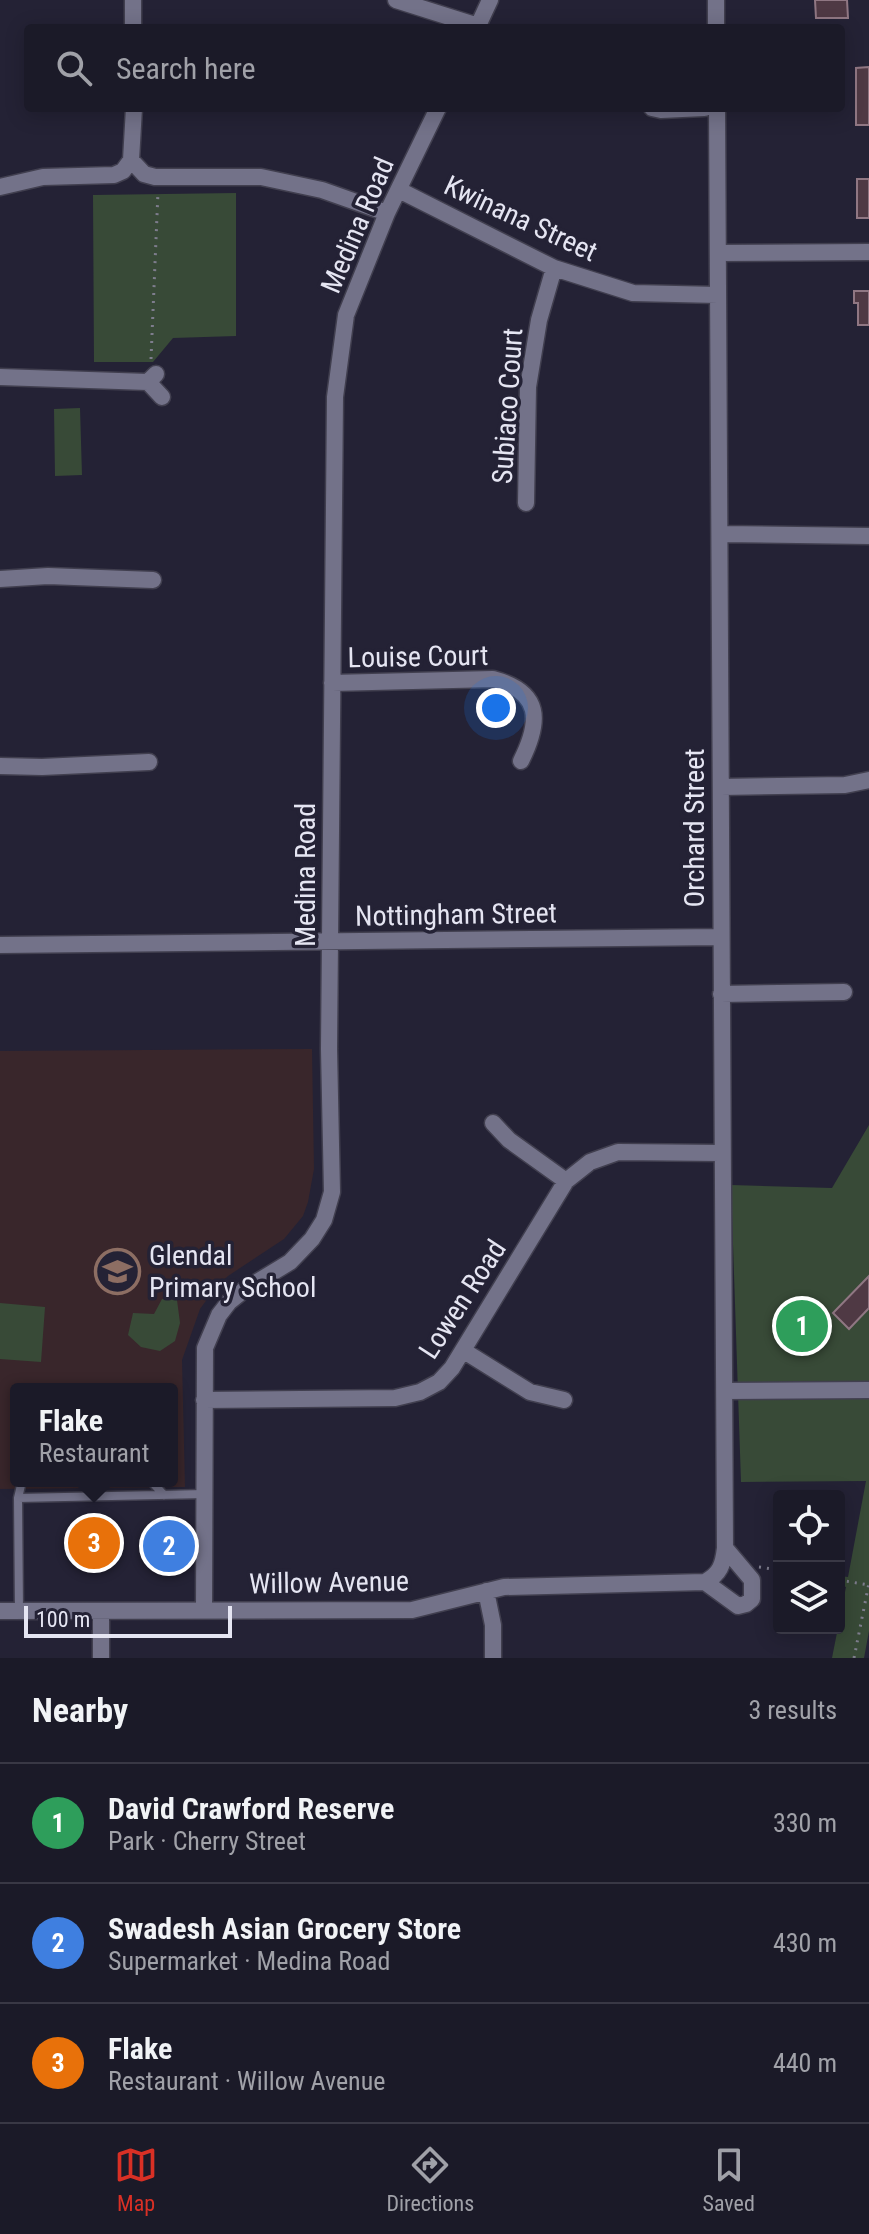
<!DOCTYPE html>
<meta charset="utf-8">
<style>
:root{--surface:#1b1a28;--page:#242330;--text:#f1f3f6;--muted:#a0a1a8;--line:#393845;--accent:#d93025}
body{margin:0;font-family:"Roboto Condensed",sans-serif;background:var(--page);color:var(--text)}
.controls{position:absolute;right:24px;bottom:24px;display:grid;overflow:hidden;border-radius:8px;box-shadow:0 4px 20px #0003}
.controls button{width:72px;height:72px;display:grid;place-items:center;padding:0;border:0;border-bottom:2px solid var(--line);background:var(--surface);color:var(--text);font:40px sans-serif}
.scale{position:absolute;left:24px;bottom:20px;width:208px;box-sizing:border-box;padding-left:8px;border:4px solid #e5e5f2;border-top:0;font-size:22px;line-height:28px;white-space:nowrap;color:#e5e5f2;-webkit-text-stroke:6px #242235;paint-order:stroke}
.you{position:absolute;left:496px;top:708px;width:28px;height:28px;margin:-20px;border:6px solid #fff;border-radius:50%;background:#1a73e8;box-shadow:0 0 0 12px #1a73e833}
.badge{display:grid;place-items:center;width:52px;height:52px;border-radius:50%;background:var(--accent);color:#fff;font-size:26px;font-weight:700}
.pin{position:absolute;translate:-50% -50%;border:4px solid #fff;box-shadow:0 2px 8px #0006}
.popup{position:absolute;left:10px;top:1383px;width:168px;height:104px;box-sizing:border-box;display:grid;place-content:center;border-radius:8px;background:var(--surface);filter:drop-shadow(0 2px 6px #0005);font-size:26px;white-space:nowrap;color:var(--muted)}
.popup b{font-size:30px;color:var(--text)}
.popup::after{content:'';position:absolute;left:50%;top:100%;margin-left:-16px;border:16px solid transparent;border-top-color:var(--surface)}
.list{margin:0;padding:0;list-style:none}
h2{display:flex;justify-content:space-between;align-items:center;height:104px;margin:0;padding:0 32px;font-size:34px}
h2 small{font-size:26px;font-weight:400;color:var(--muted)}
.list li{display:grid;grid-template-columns:52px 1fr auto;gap:24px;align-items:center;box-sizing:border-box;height:120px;padding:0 32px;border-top:2px solid var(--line)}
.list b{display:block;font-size:30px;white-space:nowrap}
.list p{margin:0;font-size:26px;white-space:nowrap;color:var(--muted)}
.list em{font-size:26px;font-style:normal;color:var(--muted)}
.icon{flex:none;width:44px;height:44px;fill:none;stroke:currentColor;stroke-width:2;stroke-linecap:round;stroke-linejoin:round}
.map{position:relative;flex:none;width:869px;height:1658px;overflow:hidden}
.search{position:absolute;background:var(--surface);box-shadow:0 4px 20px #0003;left:24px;right:24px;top:24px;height:88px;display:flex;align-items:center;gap:20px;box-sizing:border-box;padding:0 28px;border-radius:8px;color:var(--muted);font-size:30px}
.sheet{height:464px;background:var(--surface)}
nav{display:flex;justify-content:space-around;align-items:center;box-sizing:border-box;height:112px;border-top:2px solid var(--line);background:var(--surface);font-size:22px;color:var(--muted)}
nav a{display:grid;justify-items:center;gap:4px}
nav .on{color:var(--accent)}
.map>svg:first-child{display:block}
.education{fill:#39262b;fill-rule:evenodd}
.green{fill:#384a37}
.building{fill:#4f3944;stroke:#907783;stroke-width:2}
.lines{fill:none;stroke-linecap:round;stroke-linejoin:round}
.service-casing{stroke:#413f4f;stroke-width:11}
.minor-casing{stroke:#413f4f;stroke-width:19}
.path{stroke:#7e7d8d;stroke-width:3;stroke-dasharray:2 6;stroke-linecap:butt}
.service{stroke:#737289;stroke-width:8}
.minor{stroke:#737289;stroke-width:16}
.labels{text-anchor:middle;stroke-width:7;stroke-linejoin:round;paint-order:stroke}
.street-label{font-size:28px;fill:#e5e5f2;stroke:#242235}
.poi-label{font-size:28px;fill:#e5e5f2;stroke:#242235;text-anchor:start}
</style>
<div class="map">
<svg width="869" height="1658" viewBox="0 0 869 1658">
<rect width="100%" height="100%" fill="#242235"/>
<path class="education" d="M 312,1049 L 314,1169 L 308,1202 L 303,1216 L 284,1239 L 228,1276 L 216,1287 L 200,1309 L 182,1360 L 185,1487 L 0,1489 L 0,1051 ZM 16,1389 L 172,1389 L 172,1481 L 16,1481 Z"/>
<path class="green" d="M 236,193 L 236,336 L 173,338 L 153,362 L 94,362 L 93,195 Z
M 80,408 L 82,475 L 55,476 L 54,409 Z
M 869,1125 L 869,1631 L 864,1658 L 832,1658 L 846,1587 L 839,1585 L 839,1576 L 848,1577 L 866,1481 L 741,1482 L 731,1185 L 832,1188 Z
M 162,1299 L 177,1300 L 180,1323 L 175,1341 L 160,1351 L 141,1347 L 128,1335 L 133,1313 L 154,1314 Z
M 0,1303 L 45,1307 L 41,1362 L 0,1359 Z"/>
<path class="building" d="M 815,0 L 847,0 L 848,18 L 816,18 Z
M 869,67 L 869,125 L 856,125 L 856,68 Z
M 857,179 L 869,179 L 869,218 L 857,218 Z
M 854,291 L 869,291 L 869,325 L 858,325 L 858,303 L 854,303 Z
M 869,1276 L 869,1308 L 849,1329 L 833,1313 Z"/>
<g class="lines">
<defs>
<path id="service" d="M 151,1481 L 164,1495
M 18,1498 L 22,1481
M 19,1611 L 18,1498 L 205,1494"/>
<path id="minor" d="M 133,0 L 133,28
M 396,0 L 478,26
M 716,0 L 716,28
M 477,28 L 490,0
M 652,108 L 661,110 L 704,108
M 131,160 L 144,174 L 155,177 L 261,177 L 322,190 L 387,213
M 131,160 L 134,108
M 0,187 L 43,177 L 114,175 L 123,171 L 131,160
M 399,190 L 554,268 L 633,293 L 718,295
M 718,253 L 869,252
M 156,374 L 148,382 L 162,397
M 0,377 L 148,382
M 526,503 L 528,387 L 539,320 L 554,268
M 720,534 L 869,536
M 0,579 L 48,576 L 153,580
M 332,683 L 493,679 C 542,692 541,721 521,761
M 0,766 L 42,767 L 149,762
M 721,787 L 845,785 L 869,780
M 0,945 L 720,937
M 721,994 L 844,992
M 493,1123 L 509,1140 L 566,1181
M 464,1351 L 530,1392 L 564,1400
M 725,1391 L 869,1390
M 204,1400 L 395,1398 L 420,1392 L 439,1382 L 452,1368 L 566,1181 L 590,1162 L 618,1152 L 721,1153
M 705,1582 L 738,1606 L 746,1604 L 752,1599 L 752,1580 L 725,1548
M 486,1591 L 493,1625 L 493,1658
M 204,1610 L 205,1348 L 219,1315 L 229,1302 L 244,1290 L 290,1262 L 312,1239 L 324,1220 L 332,1192 L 329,1049 L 335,397 L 346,315 L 387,213 L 438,108
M 0,1611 L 412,1610 L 504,1587 L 705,1582 C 720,1574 723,1565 725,1548 L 717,108
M 101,1611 L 101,1658"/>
</defs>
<use href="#service" class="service-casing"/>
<use href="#minor" class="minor-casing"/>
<path class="path" d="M 151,359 L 158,192
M 759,1567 L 779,1570
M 839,1580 L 869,1585
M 854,1658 L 869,1583"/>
<use href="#service" class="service"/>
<use href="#minor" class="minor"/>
</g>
<defs>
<symbol id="school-ring" viewBox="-11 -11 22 22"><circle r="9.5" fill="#242235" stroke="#8d6e63" stroke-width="1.5"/><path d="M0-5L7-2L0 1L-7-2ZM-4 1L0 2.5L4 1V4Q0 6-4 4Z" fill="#8d6e63"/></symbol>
</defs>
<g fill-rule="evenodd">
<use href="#school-ring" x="92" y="1246" width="51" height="51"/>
</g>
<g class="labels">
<g class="street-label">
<text transform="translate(521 218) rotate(25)" y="10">Kwinana Street</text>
<text transform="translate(357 225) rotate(-67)" y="10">Medina Road</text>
<text transform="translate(507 406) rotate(-86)" y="10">Subiaco Court</text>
<text transform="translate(418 656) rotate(-1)" y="10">Louise Court</text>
<text transform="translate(694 828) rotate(-90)" y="10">Orchard Street</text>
<text transform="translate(305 875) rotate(-90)" y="10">Medina Road</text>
<text transform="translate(456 914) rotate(-1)" y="10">Nottingham Street</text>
<text transform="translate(462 1299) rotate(-57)" y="10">Lowen Road</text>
<text transform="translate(329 1582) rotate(-1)" y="10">Willow Avenue</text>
</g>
<g class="poi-label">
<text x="149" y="1265">Glendal<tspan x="149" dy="32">Primary School</tspan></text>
</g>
</g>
</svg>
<div class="controls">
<button><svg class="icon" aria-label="locate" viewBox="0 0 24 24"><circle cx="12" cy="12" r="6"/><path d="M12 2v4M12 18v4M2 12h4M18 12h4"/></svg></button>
<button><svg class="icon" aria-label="layers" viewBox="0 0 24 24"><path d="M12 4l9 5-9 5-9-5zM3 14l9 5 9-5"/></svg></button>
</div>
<div class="scale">100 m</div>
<div class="you"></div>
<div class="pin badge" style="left:802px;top:1326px;background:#2e9e5b">1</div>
<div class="pin badge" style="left:169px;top:1546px;background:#3f7fe0">2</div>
<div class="pin badge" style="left:94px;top:1543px;background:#e8710a">3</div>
<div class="popup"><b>Flake</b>Restaurant</div>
<div class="search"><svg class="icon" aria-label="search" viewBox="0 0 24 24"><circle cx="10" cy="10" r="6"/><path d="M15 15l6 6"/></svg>Search here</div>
</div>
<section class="sheet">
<h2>Nearby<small>3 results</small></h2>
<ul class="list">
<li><span class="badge" style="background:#2e9e5b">1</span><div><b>David Crawford Reserve</b><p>Park · Cherry Street</p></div><em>330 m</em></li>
<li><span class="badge" style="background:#3f7fe0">2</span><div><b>Swadesh Asian Grocery Store</b><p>Supermarket · Medina Road</p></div><em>430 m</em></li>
<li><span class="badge" style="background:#e8710a">3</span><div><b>Flake</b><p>Restaurant · Willow Avenue</p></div><em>440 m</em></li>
</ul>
</section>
<nav>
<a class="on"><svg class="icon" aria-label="map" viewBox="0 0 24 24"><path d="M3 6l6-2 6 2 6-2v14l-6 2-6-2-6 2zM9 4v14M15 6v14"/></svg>Map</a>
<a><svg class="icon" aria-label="directions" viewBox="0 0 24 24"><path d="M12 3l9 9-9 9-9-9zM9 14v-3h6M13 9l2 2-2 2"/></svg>Directions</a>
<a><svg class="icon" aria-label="saved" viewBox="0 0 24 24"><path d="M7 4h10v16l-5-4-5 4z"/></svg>Saved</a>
</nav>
